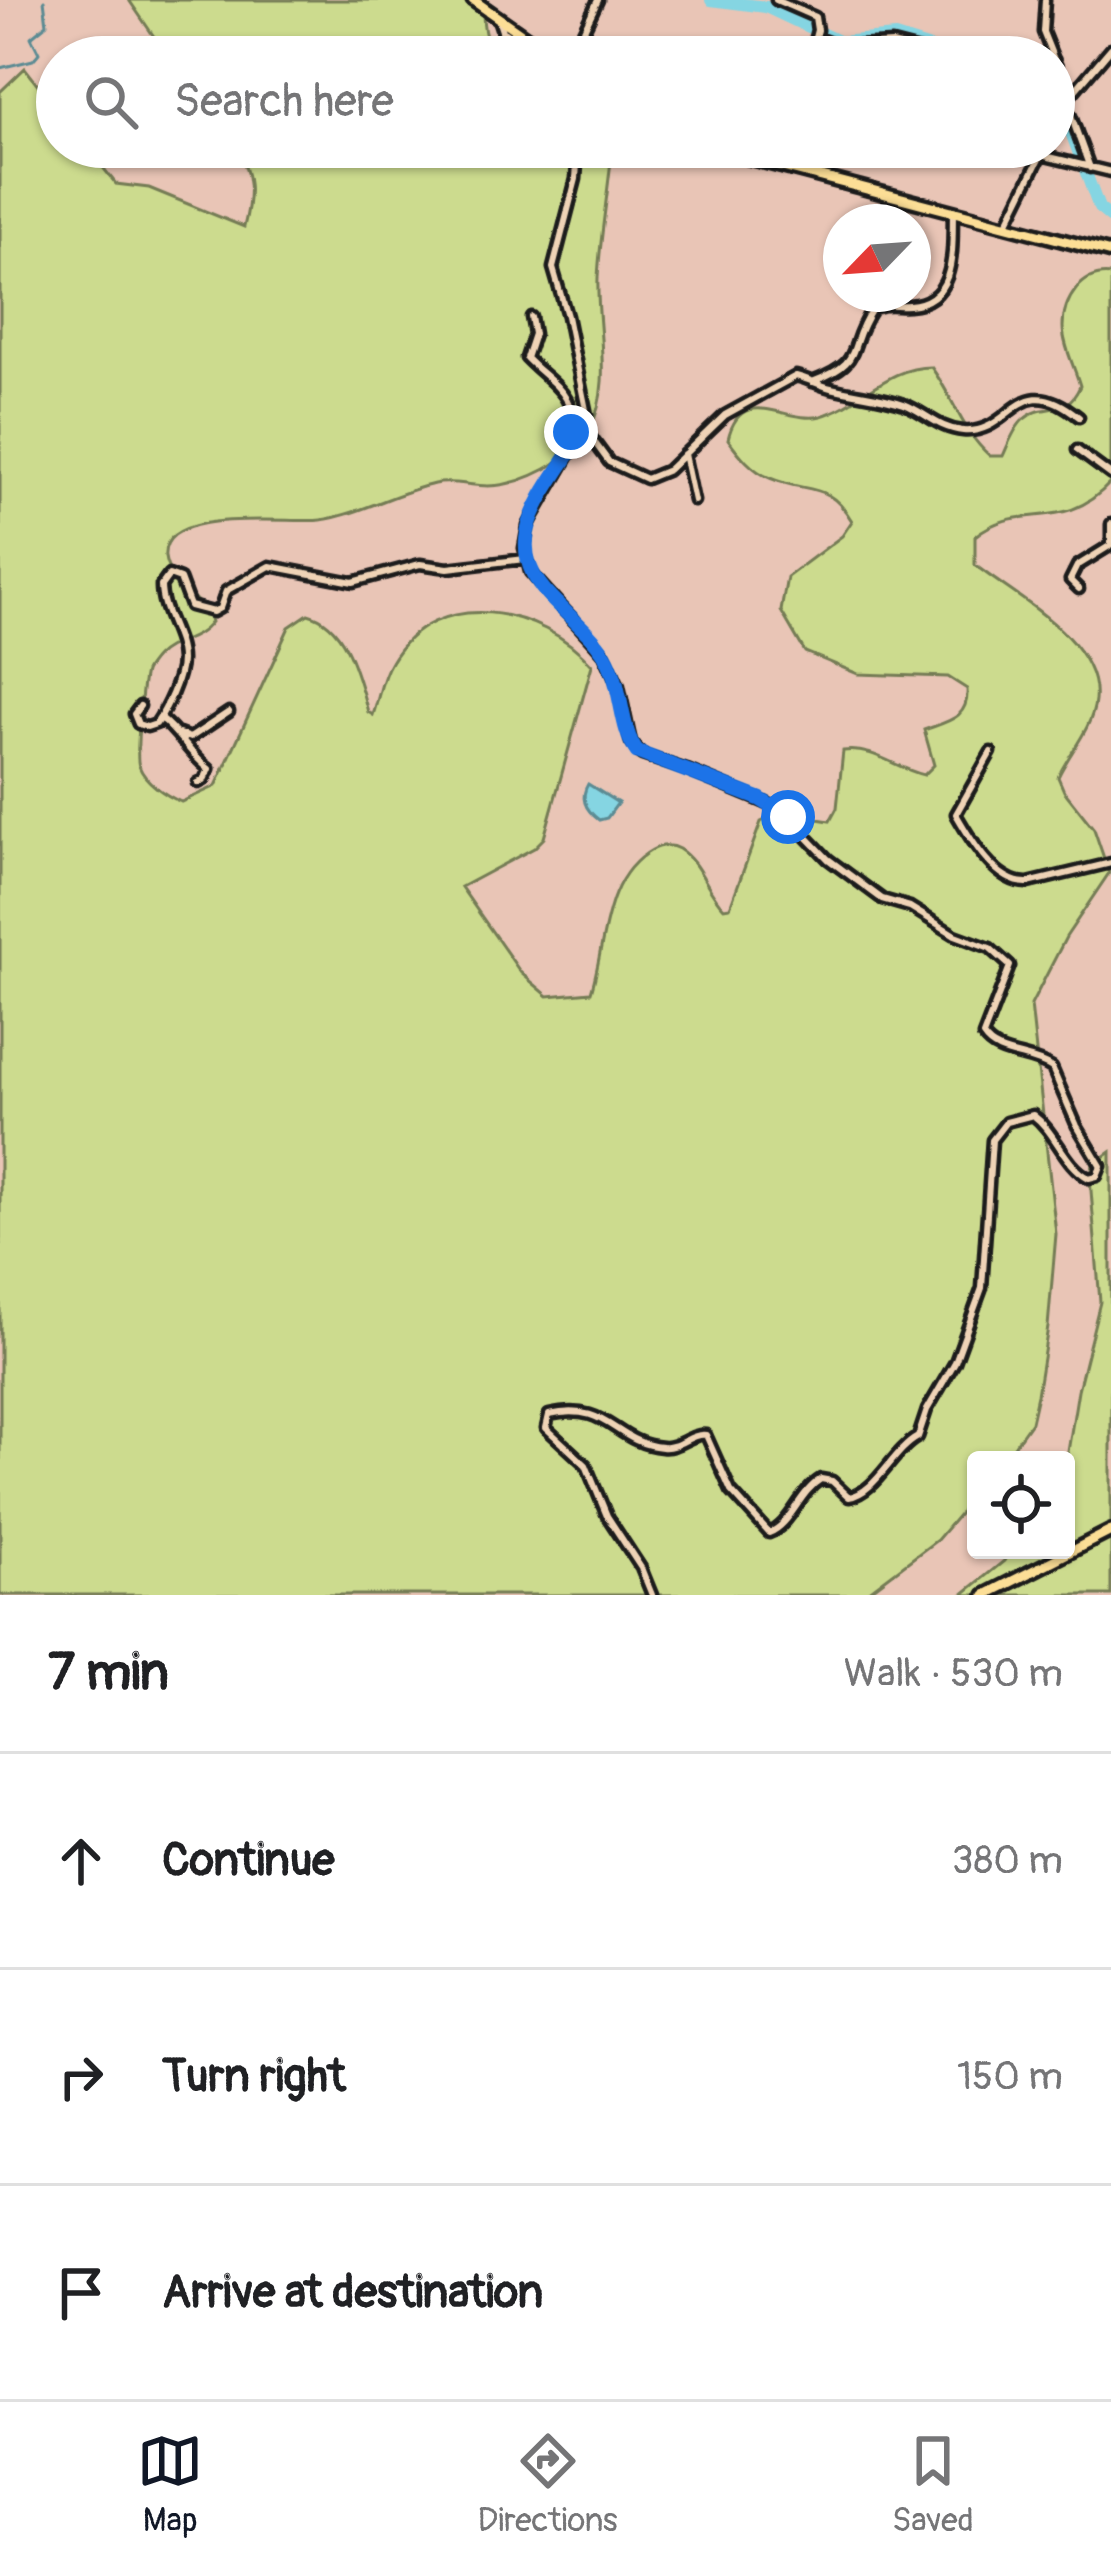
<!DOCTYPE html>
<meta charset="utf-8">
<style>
:root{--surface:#fff;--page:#f2f2f2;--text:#202124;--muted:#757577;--line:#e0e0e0;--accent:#111827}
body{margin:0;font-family:Pangolin,sans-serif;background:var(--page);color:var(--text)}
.controls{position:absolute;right:36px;bottom:36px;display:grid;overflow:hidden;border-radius:12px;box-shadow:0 3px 9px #0004}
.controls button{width:108px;height:108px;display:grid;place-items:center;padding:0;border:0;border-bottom:3px solid var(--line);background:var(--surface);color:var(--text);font:60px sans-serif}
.compass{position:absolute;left:823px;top:204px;width:108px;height:108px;border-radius:50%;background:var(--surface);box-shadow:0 3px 9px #0004;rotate:245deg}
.stop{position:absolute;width:36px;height:36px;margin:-27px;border:9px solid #1a73e8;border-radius:50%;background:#fff}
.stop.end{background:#1a73e8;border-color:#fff;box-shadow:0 3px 12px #0008}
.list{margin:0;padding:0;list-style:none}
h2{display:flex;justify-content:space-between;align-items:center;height:156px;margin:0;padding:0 48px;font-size:51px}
h2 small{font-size:39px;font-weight:400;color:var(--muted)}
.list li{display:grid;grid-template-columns:78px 1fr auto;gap:36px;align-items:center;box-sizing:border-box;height:216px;padding:0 48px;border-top:3px solid var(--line)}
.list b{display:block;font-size:45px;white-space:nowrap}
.list em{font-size:39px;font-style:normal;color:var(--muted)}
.icon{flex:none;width:66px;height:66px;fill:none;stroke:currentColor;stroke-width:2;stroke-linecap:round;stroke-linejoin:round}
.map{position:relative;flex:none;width:1111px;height:1595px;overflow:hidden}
.search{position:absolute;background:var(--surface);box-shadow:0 3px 9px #0004;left:36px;right:36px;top:36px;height:132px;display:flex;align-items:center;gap:30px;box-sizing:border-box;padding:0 42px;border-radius:66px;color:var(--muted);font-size:45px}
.sheet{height:804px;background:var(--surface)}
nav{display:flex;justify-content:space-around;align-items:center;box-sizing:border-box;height:168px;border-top:3px solid var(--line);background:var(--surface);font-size:33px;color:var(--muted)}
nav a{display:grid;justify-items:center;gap:6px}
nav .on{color:var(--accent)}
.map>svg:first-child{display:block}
.green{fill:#ccdb8e;stroke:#747c55;stroke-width:3}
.water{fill:#85d5e2;stroke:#5b8b93;stroke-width:3}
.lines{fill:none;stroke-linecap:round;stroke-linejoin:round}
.stream{stroke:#5b8b93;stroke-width:3}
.river{stroke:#85d5e2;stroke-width:12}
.minor-casing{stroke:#1c1c1c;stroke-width:15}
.trunk-casing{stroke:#1c1c1c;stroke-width:18}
.minor{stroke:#efd3b6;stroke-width:6}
.trunk{stroke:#fcde96;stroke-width:9}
.route{stroke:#1a73e8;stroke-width:15}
</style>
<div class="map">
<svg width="1111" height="1595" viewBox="0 0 1111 1595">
<rect width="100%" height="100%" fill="#e9c5b6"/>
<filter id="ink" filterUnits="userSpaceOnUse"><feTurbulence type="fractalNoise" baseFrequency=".00833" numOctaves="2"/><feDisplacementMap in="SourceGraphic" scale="24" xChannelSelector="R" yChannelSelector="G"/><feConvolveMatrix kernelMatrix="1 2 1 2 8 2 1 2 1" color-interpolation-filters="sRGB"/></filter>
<g filter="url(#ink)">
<path class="green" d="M 129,0 L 463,0 L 483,14 C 484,45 488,43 512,57 L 168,57 Z
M 25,68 L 57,109 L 57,147 L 87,147 L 116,184 L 149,188 L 244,227 C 252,195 253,174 235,147 L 608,147 L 611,160 C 607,199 600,239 598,278 C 596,328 614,386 589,430 C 571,461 523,485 488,486 C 470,486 451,480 434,484 C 395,493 360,514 321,520 C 291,524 160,505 165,557 C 168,584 202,597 211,622 C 197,642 172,640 156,657 C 154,659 146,669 145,672 C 142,682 135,758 139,766 C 145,782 165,795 181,802 L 216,786 L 289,627 L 308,614 C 347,624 358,677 368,712 L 373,715 C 379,698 381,678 391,662 C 436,585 542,607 592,665 L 544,838 L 534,848 L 461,887 L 521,973 L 548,996 L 591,992 C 606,945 602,878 652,850 C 661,845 670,844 679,849 C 701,863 706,890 724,908 L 730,907 L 761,822 L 780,813 L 830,821 L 837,808 L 843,751 C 874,747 895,768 924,775 L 934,765 L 924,730 C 948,721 969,719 967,689 L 948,677 L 858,674 L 805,652 L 781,611 L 787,577 L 842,536 L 852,521 C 828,480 807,494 770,478 C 752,471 739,454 728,439 C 741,382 787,425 821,416 C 862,404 886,367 931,367 C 953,396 962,432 990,456 L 1003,456 C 1008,445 1014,428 1023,420 C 1044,400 1065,420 1080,386 C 1075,368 1063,345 1063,327 C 1063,300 1082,271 1111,275 L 1111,482 C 1062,536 1021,499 975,536 L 975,565 C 1015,597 1101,640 1095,701 C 1093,727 1069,753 1058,777 L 1064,791 L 1094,829 L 1109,873 L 1066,937 L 1031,1005 L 1056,1234 L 1048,1327 L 1037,1395 L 1031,1422 L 1004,1460 L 976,1460 L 976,1494 L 937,1540 L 864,1595 L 0,1595 L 0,92 Z
M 1111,1152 L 1111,1595 L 962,1595 L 1004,1561 L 1010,1550 L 1066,1550 L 1066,1464 L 1078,1390 L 1100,1302 L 1090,1178 L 1093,1165 Z"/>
<path class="water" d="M 588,784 L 618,803 L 607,818 L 599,820 C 587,811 579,799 588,784 Z"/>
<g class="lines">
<path class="stream" d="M 0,68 L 33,60 L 39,53 L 31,37 L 47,24 L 44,0"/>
<path class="river" d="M 711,0 L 766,7 L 840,42 L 895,37 L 959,57
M 1054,99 L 1060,103 L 1099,208 L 1111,218"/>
<defs>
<path id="minor" d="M 776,0 L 815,17 L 817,30 L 810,57
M 1045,0 L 1043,32 L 1053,57
M 499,22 L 502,31 L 538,57
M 815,37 L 840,47 L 892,44 L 943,57
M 579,40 L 598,0
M 1054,59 L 1069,98 L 1054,130
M 1071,95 L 1111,48
M 1054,105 L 1071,116 L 1090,168
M 578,147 L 576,179 L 553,268 L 567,316 L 587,415 L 579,438 L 528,526 L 524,548 L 530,572 L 604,654 L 619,686 L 631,742 L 642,755 L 687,770 L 780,809 L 828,859 L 882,899 L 910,907 L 955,935 L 990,948 L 1010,966 L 983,1036 C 997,1058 1030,1053 1052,1068 L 1077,1126 L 1101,1166 L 1097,1176 L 1089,1178 C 1064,1165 1056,1132 1033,1115 L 1006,1122 L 992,1140 L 982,1288 L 955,1362 L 927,1410 L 918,1437 C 892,1451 877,1492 849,1497 L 832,1481 L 821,1479 C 799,1492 791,1525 769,1533 L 731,1491 L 706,1435 C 690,1433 679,1449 662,1447 C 613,1443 609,1401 549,1415 L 546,1428 L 586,1465 L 607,1516 L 641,1568 L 652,1595
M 785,154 L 786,147
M 1041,155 L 1111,172
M 1006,226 L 1045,147
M 531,317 L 534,334 L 526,358 C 552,385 581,395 569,439 L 574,446
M 812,382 C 867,361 845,350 872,309 C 885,302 895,306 909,305 C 958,302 952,247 953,213
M 584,428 L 609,462 L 646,479 L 668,470 L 725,415 L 796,376 C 808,379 819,385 831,388 C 855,394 880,396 904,404 C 925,412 939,429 963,431 C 1013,435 1017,366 1079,417
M 1077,450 L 1111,475
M 684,454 L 694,501
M 1111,524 L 1111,543
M 1079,589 L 1070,580 L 1077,566 L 1111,545
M 140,706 L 134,714 L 138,724 L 147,727 L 156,724 C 166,709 181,679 181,660 C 181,635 161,612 161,586 L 169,575 L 180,579 L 190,606 L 213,612 L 220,608 L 226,591 L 270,566 L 353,582 L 420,564 L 448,568 L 525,559
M 160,718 C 180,733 188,753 209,769 L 204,780 L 198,783
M 179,734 L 190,738 L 229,712
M 991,752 L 956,814 C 971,840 996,884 1028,883 L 1111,863"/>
<path id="trunk" d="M 473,0 L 554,57
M 707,147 L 1111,253
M 985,1595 L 1111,1531"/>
</defs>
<use href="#minor" class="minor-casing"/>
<use href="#trunk" class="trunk-casing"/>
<use href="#minor" class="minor"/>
<use href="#trunk" class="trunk"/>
</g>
</g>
<g class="lines" filter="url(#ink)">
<path class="route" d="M 571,432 L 569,439 L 574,446 C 540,500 497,546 554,601 C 571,618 592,634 605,655 C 623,685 619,728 637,752 L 760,799 L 788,817"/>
</g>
</svg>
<div class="controls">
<button><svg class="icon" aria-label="locate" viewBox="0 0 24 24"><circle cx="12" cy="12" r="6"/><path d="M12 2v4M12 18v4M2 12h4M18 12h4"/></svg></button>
</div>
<svg class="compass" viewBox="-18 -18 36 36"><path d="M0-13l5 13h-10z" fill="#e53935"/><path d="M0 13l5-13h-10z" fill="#757577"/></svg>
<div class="stop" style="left:788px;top:817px"></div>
<div class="stop end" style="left:571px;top:432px"></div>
<div class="search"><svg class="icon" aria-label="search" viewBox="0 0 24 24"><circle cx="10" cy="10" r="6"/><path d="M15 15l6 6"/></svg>Search here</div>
</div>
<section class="sheet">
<h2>7 min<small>Walk · 530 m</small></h2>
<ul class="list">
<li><svg class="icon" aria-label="ahead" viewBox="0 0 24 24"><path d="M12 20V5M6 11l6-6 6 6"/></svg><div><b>Continue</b></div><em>380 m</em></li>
<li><svg class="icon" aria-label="right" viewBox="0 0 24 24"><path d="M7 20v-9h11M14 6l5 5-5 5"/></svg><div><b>Turn right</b></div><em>150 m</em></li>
<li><svg class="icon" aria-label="arrive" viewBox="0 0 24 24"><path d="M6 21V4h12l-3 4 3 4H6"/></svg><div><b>Arrive at destination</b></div></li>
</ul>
</section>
<nav>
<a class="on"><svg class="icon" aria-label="map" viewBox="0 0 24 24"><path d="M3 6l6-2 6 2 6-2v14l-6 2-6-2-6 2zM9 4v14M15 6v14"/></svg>Map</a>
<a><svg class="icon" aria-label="directions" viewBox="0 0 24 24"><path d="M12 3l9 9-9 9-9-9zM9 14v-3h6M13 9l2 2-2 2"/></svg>Directions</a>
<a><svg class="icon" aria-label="saved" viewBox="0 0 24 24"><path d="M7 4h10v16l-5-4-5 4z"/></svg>Saved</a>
</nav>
